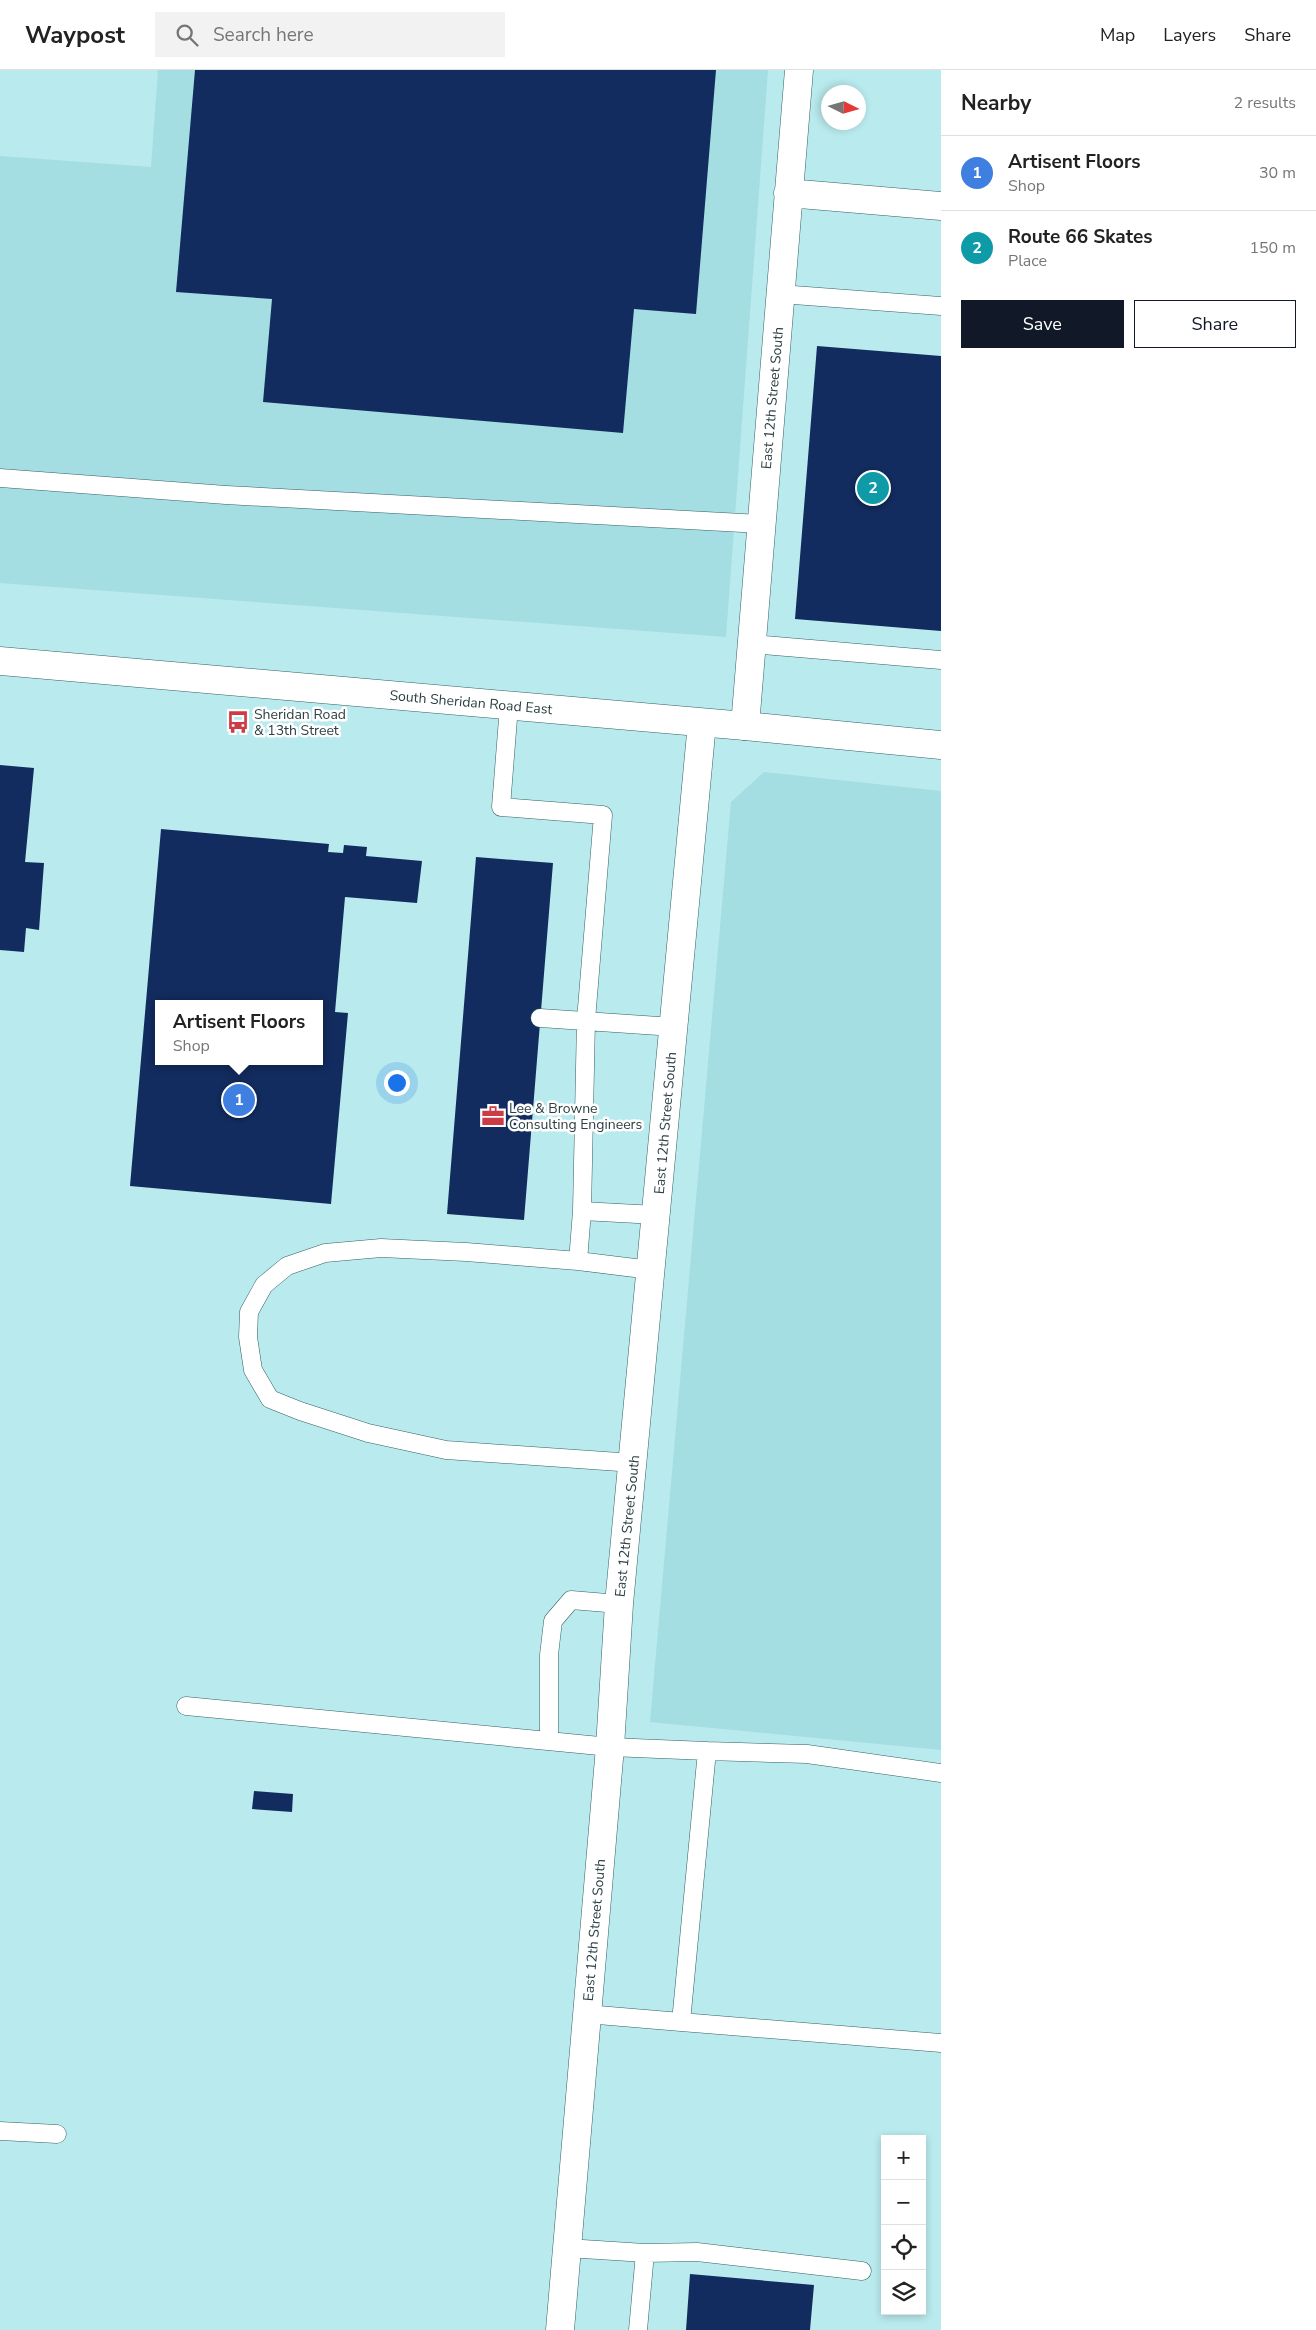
<!DOCTYPE html>
<meta charset="utf-8">
<style>
:root{--surface:#fff;--page:#f2f2f2;--text:#222;--muted:#767676;--line:#e0e0e0;--accent:#111827}
body{margin:0;font-family:"Nunito Sans",sans-serif;background:var(--page);color:var(--text)}
.controls{position:absolute;right:15px;bottom:15px;display:grid;overflow:hidden;border-radius:0px;box-shadow:0 2px 8px #0003}
.controls button{width:45px;height:45px;display:grid;place-items:center;padding:0;border:0;border-bottom:1px solid var(--line);background:var(--surface);color:var(--text);font:25px sans-serif}
.compass{position:absolute;left:821px;top:15px;width:45px;height:45px;border-radius:50%;background:var(--surface);box-shadow:0 2px 8px #0003;rotate:95deg}
.you{position:absolute;left:396px;top:1012px;width:18px;height:18px;margin:-12px;border:4px solid #fff;border-radius:50%;background:#1a73e8;box-shadow:0 0 0 8px #1a73e833}
.badge{display:grid;place-items:center;width:32px;height:32px;border-radius:50%;background:var(--accent);color:#fff;font-size:16px;font-weight:700}
.pin{position:absolute;translate:-50% -50%;border:2px solid #fff;box-shadow:0 1px 5px #0006}
.popup{position:absolute;left:155px;top:930px;width:168px;height:65px;box-sizing:border-box;display:grid;place-content:center;border-radius:0px;background:var(--surface);filter:drop-shadow(0 1px 4px #0005);font-size:16px;white-space:nowrap;color:var(--muted)}
.popup b{font-size:19px;color:var(--text)}
.popup::after{content:'';position:absolute;left:50%;top:100%;margin-left:-10px;border:10px solid transparent;border-top-color:var(--surface)}
.list{margin:0;padding:0;list-style:none}
h2{display:flex;justify-content:space-between;align-items:center;height:65px;margin:0;padding:0 20px;font-size:21px}
h2 small{font-size:16px;font-weight:400;color:var(--muted)}
.list li{display:grid;grid-template-columns:32px 1fr auto;gap:15px;align-items:center;box-sizing:border-box;height:75px;padding:0 20px;border-top:1px solid var(--line)}
.list b{display:block;font-size:19px;white-space:nowrap}
.list p{margin:0;font-size:16px;white-space:nowrap;color:var(--muted)}
.list em{font-size:16px;font-style:normal;color:var(--muted)}
.actions{display:flex;gap:10px;padding:15px 20px}
.actions a{flex:1;padding:11px 0;border:1px solid var(--accent);border-radius:0px;text-align:center;font-size:18px;color:var(--accent)}
.actions .main{background:var(--accent);color:#fff}
.icon{flex:none;width:28px;height:28px;fill:none;stroke:currentColor;stroke-width:2;stroke-linecap:round;stroke-linejoin:round}
.map{position:relative;flex:none;width:941px;height:2260px;overflow:hidden}
header{display:flex;align-items:center;gap:30px;box-sizing:border-box;height:70px;padding:0 25px;background:var(--surface);border-bottom:1px solid var(--line)}
header strong{font-size:24px}
nav{display:flex;gap:28px;margin-inline-start:auto;font-size:18px}
.search{width:350px;height:45px;background:var(--page);display:flex;align-items:center;gap:12px;box-sizing:border-box;padding:0 18px;border-radius:0px;color:var(--muted);font-size:19px}
main{display:flex}
aside{flex:1;background:var(--surface)}
.map>svg:first-child{display:block}
.built{fill:#a4dee2}
.building{fill:#122c5f;fill-rule:evenodd}
.lines{fill:none;stroke-linecap:round;stroke-linejoin:round}
.service-casing{stroke:#336164;stroke-width:19}
.minor-casing{stroke:#336164;stroke-width:29}
.secondary-casing{stroke:#336164;stroke-width:29}
.service{stroke:#fff;stroke-width:18}
.minor{stroke:#fff;stroke-width:28}
.secondary{stroke:#fff;stroke-width:28}
.labels{text-anchor:middle;stroke-width:5;stroke-linejoin:round;paint-order:stroke}
.street-label{font-size:14px;fill:#2c3f41;stroke:#fff}
.poi-label{font-size:14px;fill:#2c3f41;stroke:#fff;text-anchor:start}
</style>
<header>
<strong>Waypost</strong>
<div class="search"><svg class="icon" aria-label="search" viewBox="0 0 24 24"><circle cx="10" cy="10" r="6"/><path d="M15 15l6 6"/></svg>Search here</div>
<nav><a>Map</a><a>Layers</a><a>Share</a></nav>
</header>
<main>
<div class="map">
<svg width="941" height="2260" viewBox="0 0 941 2260">
<rect width="100%" height="100%" fill="#b9eaed"/>
<path class="built" d="M 158,0 L 768,0 L 726,567 L 0,513 L 0,86 L 151,97 Z
M 764,702 L 941,721 L 941,1680 L 650,1652 L 731,732 Z"/>
<path class="building" d="M 195,0 L 716,0 L 696,244 L 634,239 L 623,363 L 263,332 L 272,229 L 176,222 Z
M 817,276 L 941,286 L 941,561 L 795,549 Z
M 0,695 L 34,698 L 25,792 L 44,793 L 39,860 L 26,858 L 24,882 L 0,880 Z
M 161,759 L 329,774 L 328,782 L 343,783 L 344,775 L 367,777 L 366,786 L 422,791 L 417,833 L 345,827 L 335,942 L 348,943 L 331,1134 L 130,1116 ZM 159,934 L 319,934 L 319,991 L 159,991 Z
M 476,787 L 553,793 L 524,1150 L 447,1144 Z
M 254,1721 L 293,1724 L 292,1742 L 252,1739 Z
M 690,2204 L 814,2215 L 810,2260 L 686,2260 Z"/>
<g class="lines">
<defs>
<path id="service" d="M 780,224 L 941,236
M 0,408 L 226,425 L 761,454
M 752,574 L 941,590
M 509,636 L 501,737 L 603,745 L 586,950 L 582,1141 L 578,1191
M 540,948 L 674,957
M 582,1141 L 656,1145
M 634,1393 L 446,1380 L 368,1363 L 300,1341 L 270,1329 L 253,1300 L 248,1267 L 249,1242 L 264,1215 L 287,1196 L 325,1183 L 381,1178 L 466,1182 L 578,1191 L 651,1200
M 186,1636 L 610,1677 L 707,1681 L 681,1952 L 586,1944
M 549,1671 L 549,1585 L 553,1551 L 571,1530 L 619,1534
M 707,1681 L 807,1684 L 941,1703
M 681,1952 L 941,1973
M 0,2061 L 57,2064
M 567,2178 L 645,2183 L 638,2260
M 645,2183 L 697,2182 L 862,2201"/>
<path id="minor" d="M 788,123 L 941,136
M 745,656 L 799,0
M 560,2260 L 610,1677 L 619,1534 L 702,653"/>
<path id="secondary" d="M 0,591 L 745,656 L 941,675"/>
</defs>
<use href="#service" class="service-casing"/>
<use href="#minor" class="minor-casing"/>
<use href="#secondary" class="secondary-casing"/>
<use href="#service" class="service"/>
<use href="#minor" class="minor"/>
<use href="#secondary" class="secondary"/>
</g>
<defs>
<symbol id="bus-bare" viewBox="-9 -9 18 18"><path d="M-5-6H5V4H4V6H2V4H-2V6H-4V4H-5ZM-3.5-4V0h7V-4ZM-3.5 1.2v1.5H-2V1.2ZM2 1.2v1.5H3.5V1.2Z" fill="#cc3c45" stroke="#fff" stroke-width="2.5" paint-order="stroke"/></symbol>
<symbol id="office-bare" viewBox="-9 -9 18 18"><path d="M-6-3h4V-5.5h4V-3h4V5H-6ZM-1-4.5V-3h2v-1.5ZM-6 0V1H6V0Z" fill="#cc3c45" stroke="#fff" stroke-width="2.5" paint-order="stroke"/></symbol>
</defs>
<g fill-rule="evenodd">
<use href="#bus-bare" x="222" y="636" width="32" height="32"/>
<use href="#office-bare" x="477" y="1030" width="32" height="32"/>
</g>
<g class="labels">
<g class="street-label">
<text transform="translate(772 328) rotate(-85)" y="5">East 12th Street South</text>
<text transform="translate(471 632) rotate(5)" y="5">South Sheridan Road East</text>
<text transform="translate(665 1053) rotate(-85)" y="5">East 12th Street South</text>
<text transform="translate(627 1456) rotate(-84)" y="5">East 12th Street South</text>
<text transform="translate(594 1860) rotate(-85)" y="5">East 12th Street South</text>
</g>
<g class="poi-label">
<text x="254" y="649">Sheridan Road<tspan x="254" dy="16">&amp; 13th Street</tspan></text>
<text x="509" y="1043">Lee &amp; Browne<tspan x="509" dy="16">Consulting Engineers</tspan></text>
</g>
</g>
</svg>
<div class="controls">
<button>+</button>
<button>−</button>
<button><svg class="icon" aria-label="locate" viewBox="0 0 24 24"><circle cx="12" cy="12" r="6"/><path d="M12 2v4M12 18v4M2 12h4M18 12h4"/></svg></button>
<button><svg class="icon" aria-label="layers" viewBox="0 0 24 24"><path d="M12 4l9 5-9 5-9-5zM3 14l9 5 9-5"/></svg></button>
</div>
<svg class="compass" viewBox="-18 -18 36 36"><path d="M0-13l5 13h-10z" fill="#e53935"/><path d="M0 13l5-13h-10z" fill="#767676"/></svg>
<div class="you"></div>
<div class="pin badge" style="left:239px;top:1030px;background:#3f7fe0">1</div>
<div class="popup"><b>Artisent Floors</b>Shop</div>
<div class="pin badge" style="left:873px;top:418px;background:#0f9aa8">2</div>
</div>
<aside>
<h2>Nearby<small>2 results</small></h2>
<ul class="list">
<li><span class="badge" style="background:#3f7fe0">1</span><div><b>Artisent Floors</b><p>Shop</p></div><em>30 m</em></li>
<li><span class="badge" style="background:#0f9aa8">2</span><div><b>Route 66 Skates</b><p>Place</p></div><em>150 m</em></li>
</ul>
<div class="actions"><a class="main">Save</a><a>Share</a></div>
</aside>
</main>
